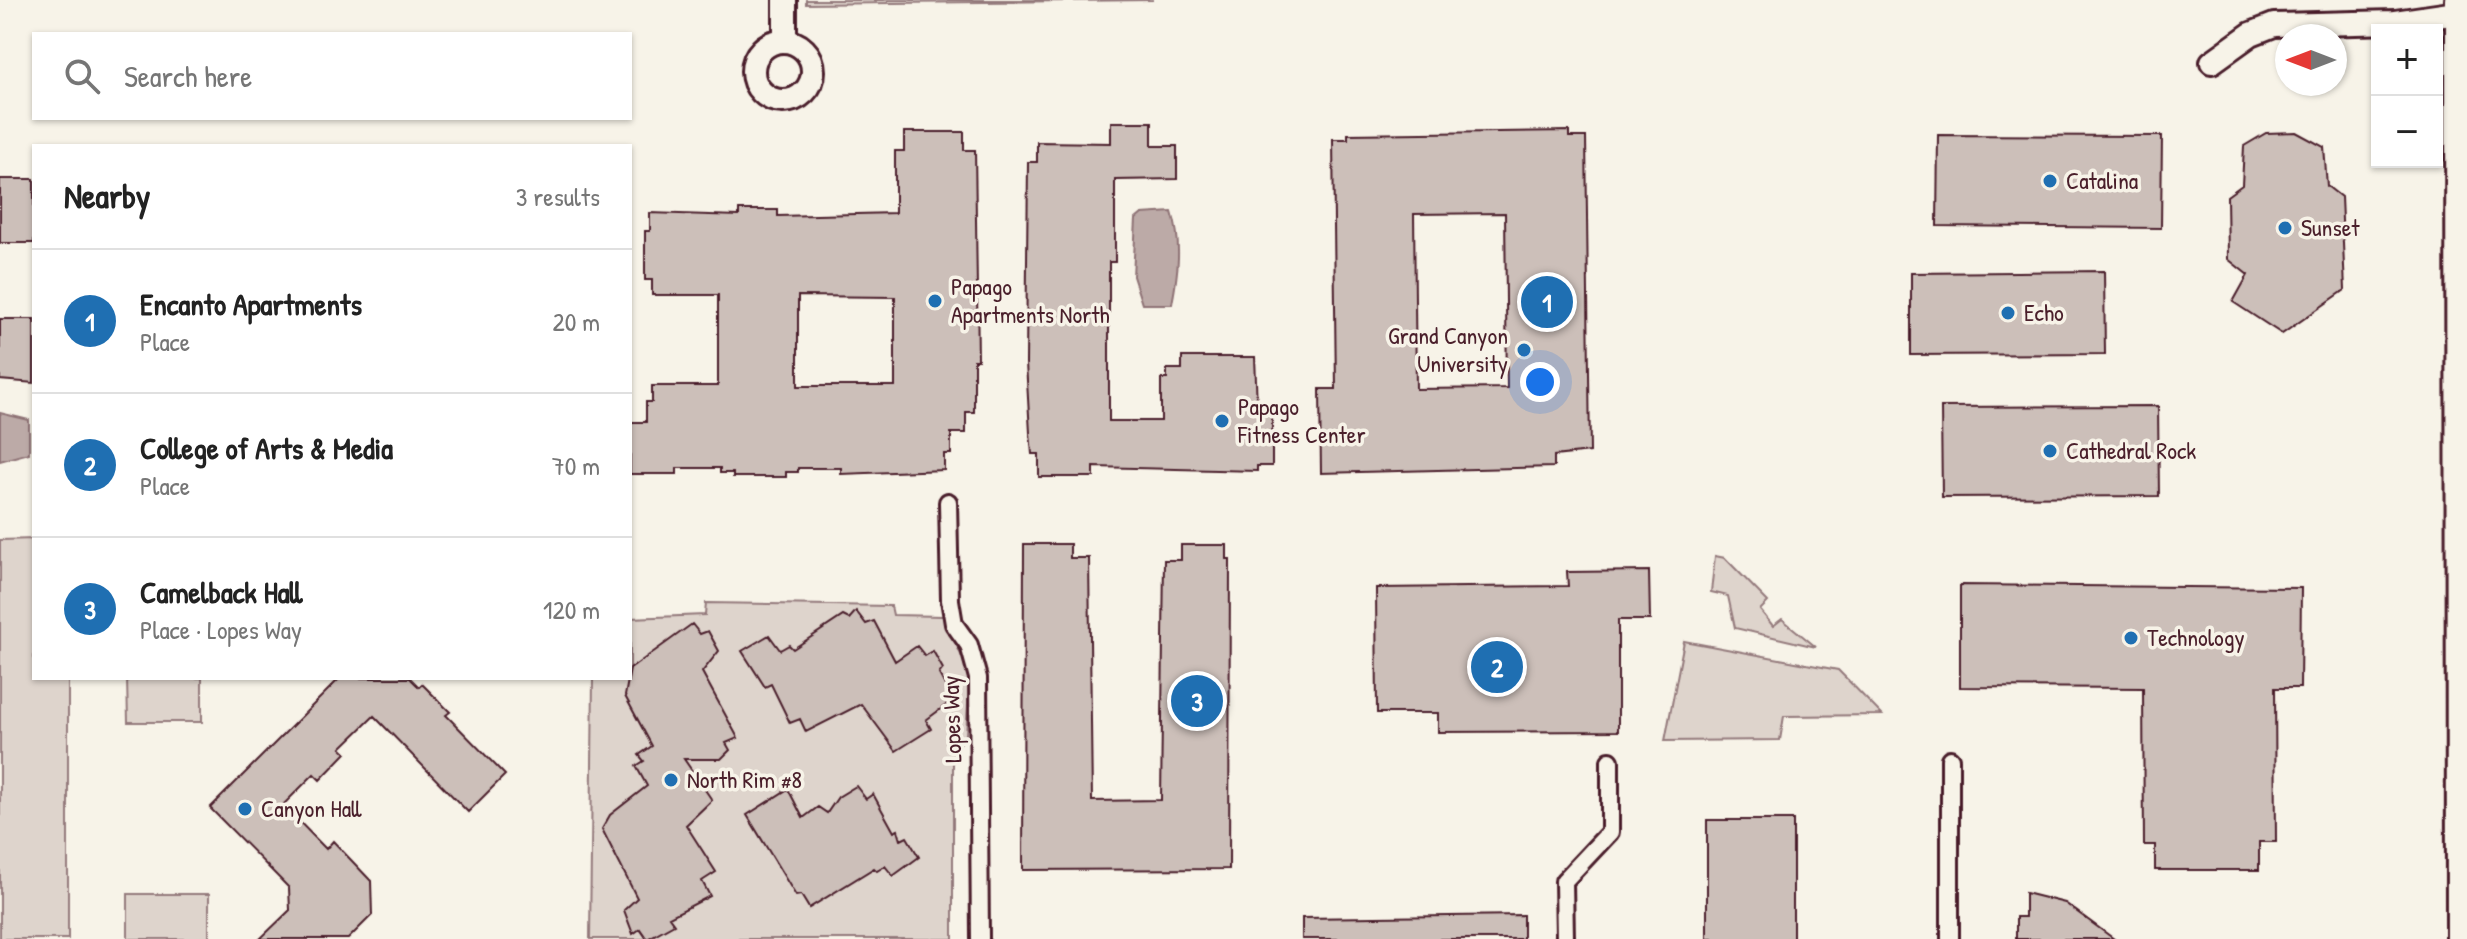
<!DOCTYPE html>
<meta charset="utf-8">
<style>
:root{--surface:#fff;--page:#f6f6f6;--text:#222;--muted:#767676;--line:#e0e0e0;--accent:#1f6fb2}
body{margin:0;font-family:"Patrick Hand",sans-serif;background:var(--page);color:var(--text)}
.controls{position:absolute;right:24px;top:24px;display:grid;overflow:hidden;border-radius:0px;box-shadow:0 2px 6px #0004}
.controls button{width:72px;height:72px;display:grid;place-items:center;padding:0;border:0;border-bottom:2px solid var(--line);background:var(--surface);color:var(--text);font:40px sans-serif}
.compass{position:absolute;left:2275px;top:24px;width:72px;height:72px;border-radius:50%;background:var(--surface);box-shadow:0 2px 6px #0004;rotate:270deg}
.you{position:absolute;left:1540px;top:382px;width:28px;height:28px;margin:-20px;border:6px solid #fff;border-radius:50%;background:#1a73e8;box-shadow:0 0 0 12px #1a73e833}
.badge{display:grid;place-items:center;width:52px;height:52px;border-radius:50%;background:var(--accent);color:#fff;font-size:26px;font-weight:700}
.pin{position:absolute;translate:-50% -50%;border:4px solid #fff;box-shadow:0 2px 8px #0006}
.list{margin:0;padding:0;list-style:none}
h2{display:flex;justify-content:space-between;align-items:center;height:104px;margin:0;padding:0 32px;font-size:34px}
h2 small{font-size:26px;font-weight:400;color:var(--muted)}
.list li{display:grid;grid-template-columns:52px 1fr auto;gap:24px;align-items:center;box-sizing:border-box;height:144px;padding:0 32px;border-top:2px solid var(--line)}
.list b{display:block;font-size:30px;white-space:nowrap}
.list p{margin:0;font-size:26px;white-space:nowrap;color:var(--muted)}
.list em{font-size:26px;font-style:normal;color:var(--muted)}
.icon{flex:none;width:44px;height:44px;fill:none;stroke:currentColor;stroke-width:2;stroke-linecap:round;stroke-linejoin:round}
.map{position:relative;flex:none;width:2467px;height:939px;overflow:hidden}
.search{position:absolute;background:var(--surface);box-shadow:0 2px 6px #0004;left:32px;top:32px;width:600px;height:88px;display:flex;align-items:center;gap:20px;box-sizing:border-box;padding:0 28px;border-radius:0px;color:var(--muted);font-size:30px}
.panel{position:absolute;background:var(--surface);box-shadow:0 2px 6px #0004;left:32px;top:144px;width:600px;height:536px;border-radius:0px}
.map>svg:first-child{display:block}
.green{fill:#ded4cc;stroke:#947a7c;stroke-width:2}
.water{fill:#bcaaa7;stroke:#8e7275;stroke-width:2}
.building{fill:#ccbfb9;stroke:#4a1f2b;stroke-width:2;fill-rule:evenodd}
.lines{fill:none;stroke-linecap:round;stroke-linejoin:round}
.pedestrian-casing{stroke:#4a1f2b;stroke-width:22}
.minor-casing{stroke:#4a1f2b;stroke-width:28}
.primary-casing{stroke:#4a1f2b;stroke-width:42}
.pedestrian{stroke:#f7f3e8;stroke-width:16}
.minor{stroke:#f7f3e8;stroke-width:22}
.primary{stroke:#f7f3e8;stroke-width:36}
.poi-dot{fill:#1f6fb2;stroke:#f7f3e8;stroke-width:3}
.labels{text-anchor:middle;stroke-width:7;stroke-linejoin:round;paint-order:stroke}
.poi-label{font-size:24px;fill:#4a1f2b;stroke:#f7f3e8;text-anchor:start}
.street-label{font-size:24px;fill:#4a1f2b;stroke:#f7f3e8}
</style>
<div class="map">
<svg width="2467" height="939" viewBox="0 0 2467 939">
<rect width="100%" height="100%" fill="#f7f3e8"/>
<filter id="ink" filterUnits="userSpaceOnUse"><feTurbulence type="fractalNoise" baseFrequency=".0125" numOctaves="2"/><feDisplacementMap in="SourceGraphic" scale="16" xChannelSelector="R" yChannelSelector="G"/><feConvolveMatrix kernelMatrix="1 2 1 2 8 2 1 2 1" color-interpolation-filters="sRGB"/></filter>
<g filter="url(#ink)">
<path class="green" d="M 806,0 L 1153,0 L 806,4 Z
M 34,539 L 34,678 L 68,678 L 68,939 L 0,939 L 0,540 Z
M 1715,556 L 1725,558 L 1768,602 L 1760,610 L 1773,626 L 1782,619 L 1816,647 L 1735,628 L 1728,596 L 1711,592 Z
M 706,603 L 891,606 L 893,615 L 943,616 L 970,674 L 966,734 L 953,755 L 953,939 L 590,939 L 593,678 L 630,678 L 630,618 L 705,615 Z
M 1684,641 L 1838,670 L 1882,715 L 1784,716 L 1780,740 L 1665,741 Z
M 127,678 L 202,678 L 202,722 L 128,722 Z
M 128,894 L 209,894 L 209,939 L 128,939 Z"/>
<path class="water" d="M 1172,212 C 1182,243 1178,273 1172,304 L 1142,304 L 1133,276 L 1136,219 L 1142,214 Z
M 0,413 L 29,420 L 29,453 L 0,461 Z"/>
<path class="building" d="M 1111,122 L 1152,122 L 1152,146 L 1177,146 L 1177,179 L 1115,180 L 1115,262 L 1109,262 L 1109,421 L 1161,421 L 1161,379 L 1167,379 L 1167,369 L 1182,369 L 1182,357 L 1255,357 L 1257,406 L 1272,406 L 1272,466 L 1257,466 L 1257,471 L 1094,467 L 1094,477 L 1039,477 L 1039,454 L 1032,454 L 1030,433 L 1026,363 L 1028,162 L 1037,162 L 1037,142 L 1111,143 Z
M 1569,131 L 1569,137 L 1586,137 L 1590,452 L 1554,456 L 1554,467 L 1321,473 L 1320,389 L 1336,389 L 1333,139 L 1348,139 L 1348,134 ZM 1505,213 L 1507,388 L 1416,389 L 1414,214 Z
M 904,132 L 964,132 L 964,150 L 975,150 L 978,360 L 974,360 L 974,412 L 966,412 L 966,433 L 951,433 L 951,454 L 944,454 L 944,470 L 841,474 L 841,468 L 798,468 L 798,472 L 786,472 L 786,477 L 733,477 L 733,473 L 720,473 L 720,468 L 677,468 L 677,474 L 630,474 L 630,422 L 646,422 L 646,402 L 652,402 L 652,386 L 718,386 L 718,295 L 652,295 L 652,280 L 645,280 L 645,231 L 650,231 L 650,213 L 739,216 L 739,210 L 778,210 L 778,216 L 895,213 L 895,151 L 904,151 ZM 798,296 L 895,297 L 895,386 L 798,386 Z
M 2296,132 L 2324,147 L 2327,186 L 2341,197 L 2345,290 L 2282,334 L 2233,302 L 2248,275 L 2228,259 L 2227,196 L 2242,185 L 2244,146 L 2266,133 Z
M 1938,135 L 2162,136 L 2161,228 L 1937,226 Z
M 0,179 L 34,179 L 34,243 L 0,243 Z
M 2104,271 L 2105,354 L 1911,355 L 1911,273 Z
M 0,319 L 34,319 L 34,383 L 0,380 Z
M 2158,406 L 2159,496 L 1942,497 L 1941,407 Z
M 1024,544 L 1070,544 L 1070,558 L 1089,558 L 1092,801 L 1161,800 L 1164,560 L 1181,560 L 1181,545 L 1227,545 L 1227,559 L 1230,559 L 1229,869 L 1023,870 Z
M 1649,571 L 1650,620 L 1618,620 L 1618,731 L 1438,732 L 1438,713 L 1377,713 L 1376,588 L 1568,586 L 1567,572 Z
M 1960,585 L 2301,588 L 2300,688 L 2275,688 L 2276,842 L 2259,842 L 2259,870 L 2155,870 L 2155,845 L 2144,845 L 2143,688 L 1960,687 Z
M 856,611 L 866,624 L 874,621 L 895,661 L 917,646 L 925,656 L 933,651 L 943,669 L 939,674 L 953,700 L 926,720 L 931,729 L 896,751 L 861,704 L 806,732 L 800,719 L 790,723 L 771,684 L 765,687 L 742,651 L 769,635 L 780,650 L 789,645 L 793,649 L 843,616 L 849,619 Z
M 692,624 L 700,634 L 708,631 L 719,651 L 702,672 L 738,738 L 726,743 L 730,750 L 721,759 L 684,759 L 712,800 L 686,825 L 716,872 L 702,881 L 710,896 L 669,917 L 674,924 L 647,939 L 640,929 L 633,934 L 624,910 L 637,898 L 602,829 L 610,815 L 647,786 L 636,766 L 644,761 L 639,755 L 652,746 L 625,696 L 630,669 Z
M 340,678 L 410,678 L 419,687 L 422,684 L 450,712 L 446,715 L 505,775 L 468,812 L 374,716 L 341,748 L 346,753 L 320,780 L 314,774 L 283,805 L 326,849 L 333,841 L 371,881 L 372,915 L 348,939 L 260,939 L 290,910 L 289,888 L 210,808 Z
M 856,786 L 866,799 L 873,794 L 894,832 L 898,830 L 901,840 L 907,837 L 919,857 L 893,876 L 885,866 L 877,871 L 874,868 L 809,908 L 801,895 L 796,896 L 747,815 L 788,789 L 803,818 L 818,807 L 827,813 L 838,797 Z
M 1707,820 L 1793,820 L 1793,939 L 1707,939 Z
M 2025,893 L 2065,903 L 2114,939 L 2016,939 L 2016,917 L 2025,917 Z
M 1523,915 L 1523,939 L 1302,939 L 1302,918 Z"/>
<g class="lines">
<defs>
<path id="pedestrian" d="M 948,502 L 950,600 L 954,624 L 969,645 L 978,678 L 980,939
M 1565,939 L 1564,881 L 1610,832 L 1610,761
M 1950,939 L 1950,759"/>
<path id="minor" d="M 785,0 L 785,40
M753 71a30 30 0 1 1 60 0a30 30 0 1 1-60 0Z
M 2212,62 L 2251,34 L 2274,25 L 2395,22 L 2464,12"/>
<path id="primary" d="M 2464,0 L 2465,939"/>
</defs>
<use href="#pedestrian" class="pedestrian-casing"/>
<use href="#minor" class="minor-casing"/>
<use href="#primary" class="primary-casing"/>
<use href="#pedestrian" class="pedestrian"/>
<use href="#minor" class="minor"/>
<use href="#primary" class="primary"/>
</g>
</g>
<g class="poi-dot">
<circle cx="2050" cy="181" r="8"/>
<circle cx="2285" cy="228" r="8"/>
<circle cx="935" cy="301" r="8"/>
<circle cx="2008" cy="313" r="8"/>
<circle cx="1524" cy="350" r="8"/>
<circle cx="1222" cy="421" r="8"/>
<circle cx="2050" cy="451" r="8"/>
<circle cx="2131" cy="638" r="8"/>
<circle cx="671" cy="780" r="8"/>
<circle cx="245" cy="809" r="8"/>
</g>
<g class="labels">
<g class="poi-label">
<text x="2066" y="189">Catalina</text>
<text x="2301" y="236">Sunset</text>
<text x="951" y="295">Papago<tspan x="951" dy="28">Apartments North</tspan></text>
<text x="2024" y="321">Echo</text>
<text x="1508" y="344" text-anchor="end">Grand Canyon<tspan x="1508" dy="28">University</tspan></text>
<text x="1238" y="415">Papago<tspan x="1238" dy="28">Fitness Center</tspan></text>
<text x="2066" y="459">Cathedral Rock</text>
<text x="2147" y="646">Technology</text>
<text x="687" y="788">North Rim #8</text>
<text x="261" y="817">Canyon Hall</text>
</g>
<g class="street-label">
<text transform="translate(952 719) rotate(-92)" y="8">Lopes Way</text>
</g>
</g>
</svg>
<div class="controls">
<button>+</button>
<button>−</button>
</div>
<svg class="compass" viewBox="-18 -18 36 36"><path d="M0-13l5 13h-10z" fill="#e53935"/><path d="M0 13l5-13h-10z" fill="#767676"/></svg>
<div class="you"></div>
<div class="pin badge" style="left:1547px;top:302px">1</div>
<div class="pin badge" style="left:1497px;top:667px">2</div>
<div class="pin badge" style="left:1197px;top:701px">3</div>
<div class="search"><svg class="icon" aria-label="search" viewBox="0 0 24 24"><circle cx="10" cy="10" r="6"/><path d="M15 15l6 6"/></svg>Search here</div>
<section class="panel">
<h2>Nearby<small>3 results</small></h2>
<ul class="list">
<li><span class="badge">1</span><div><b>Encanto Apartments</b><p>Place</p></div><em>20 m</em></li>
<li><span class="badge">2</span><div><b>College of Arts &amp; Media</b><p>Place</p></div><em>70 m</em></li>
<li><span class="badge">3</span><div><b>Camelback Hall</b><p>Place · Lopes Way</p></div><em>120 m</em></li>
</ul>
</section>
</div>
